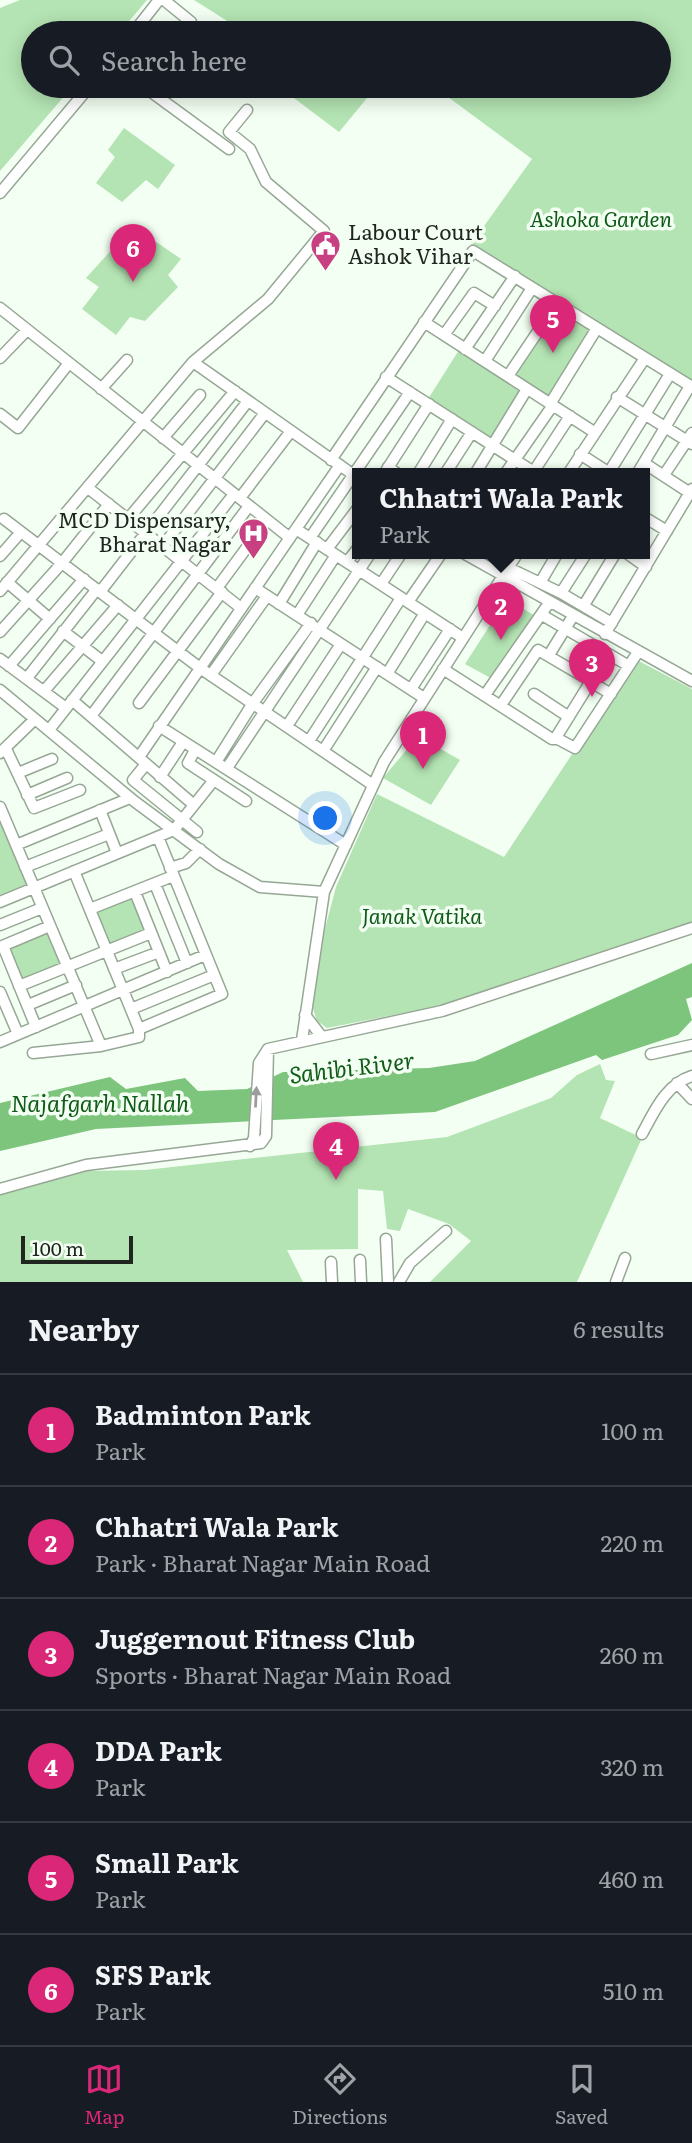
<!DOCTYPE html>
<meta charset="utf-8">
<style>
:root{--surface:#171b24;--page:#242831;--text:#f1f3f6;--muted:#9ea1a6;--line:#363941;--accent:#db2777}
body{margin:0;font-family:Literata,serif;background:var(--page);color:var(--text)}
.scale{position:absolute;left:21px;bottom:18px;width:112px;box-sizing:border-box;padding-left:7px;border:4px solid #20261f;border-top:0;font-size:19px;line-height:24px;white-space:nowrap;color:#20261f;-webkit-text-stroke:5px #f4fff3;paint-order:stroke}
.you{position:absolute;left:326px;top:819px;width:24px;height:24px;margin:-18px;border:5px solid #fff;border-radius:50%;background:#1a73e8;box-shadow:0 0 0 10px #1a73e833}
.badge{display:grid;place-items:center;width:46px;height:46px;border-radius:50%;background:var(--accent);color:#fff;font-size:23px;font-weight:700}
.pin{position:absolute;translate:-50% -58px;filter:drop-shadow(0 2px 4px #0008)}
.pin::after{content:'';position:absolute;top:37px;width:24px;height:21px;background:inherit;clip-path:polygon(0 0,100% 0,50% 100%)}
.popup{position:absolute;left:352px;top:468px;width:298px;height:91px;box-sizing:border-box;display:grid;place-content:center;border-radius:0px;background:var(--surface);filter:drop-shadow(0 2px 5px #0005);font-size:23px;white-space:nowrap;color:var(--muted)}
.popup b{font-size:26px;color:var(--text)}
.popup::after{content:'';position:absolute;left:50%;top:100%;margin-left:-14px;border:14px solid transparent;border-top-color:var(--surface)}
.list{margin:0;padding:0;list-style:none}
h2{display:flex;justify-content:space-between;align-items:center;height:91px;margin:0;padding:0 28px;font-size:30px}
h2 small{font-size:23px;font-weight:400;color:var(--muted)}
.list li{display:grid;grid-template-columns:46px 1fr auto;gap:21px;align-items:center;box-sizing:border-box;height:112px;padding:0 28px;border-top:2px solid var(--line)}
.list b{display:block;font-size:26px;white-space:nowrap}
.list p{margin:0;font-size:23px;white-space:nowrap;color:var(--muted)}
.list em{font-size:23px;font-style:normal;color:var(--muted)}
.icon{flex:none;width:38px;height:38px;fill:none;stroke:currentColor;stroke-width:2;stroke-linecap:round;stroke-linejoin:round}
.map{position:relative;flex:none;width:692px;height:1282px;overflow:hidden}
.search{position:absolute;background:var(--surface);box-shadow:0 4px 18px #0003;left:21px;right:21px;top:21px;height:77px;display:flex;align-items:center;gap:18px;box-sizing:border-box;padding:0 24px;border-radius:38px;color:var(--muted);font-size:26px}
.sheet{height:763px;background:var(--surface)}
nav{display:flex;justify-content:space-around;align-items:center;box-sizing:border-box;height:98px;border-top:2px solid var(--line);background:var(--surface);font-size:19px;color:var(--muted)}
nav a{display:grid;justify-items:center;gap:4px}
nav .on{color:var(--accent)}
.map>svg:first-child{display:block}
.green{fill:#b4e4b3}
.water{fill:#7dc47d}
.lines{fill:none;stroke-linecap:round;stroke-linejoin:round}
.minor-casing{stroke:#96a795;stroke-width:13}
.minor{stroke:#fff;stroke-width:10}
.oneway{fill:#9b9d9a}
.labels{text-anchor:middle;stroke-width:7;stroke-linejoin:round;paint-order:stroke}
.park-label{font-size:21px;font-style:italic;fill:#105b19;stroke:#f4fff3}
.poi-label{font-size:21px;fill:#20261f;stroke:#f4fff3;text-anchor:start}
.water-label{font-size:23px;font-style:italic;fill:#115c19;stroke:#f4fff3}
</style>
<div class="map">
<svg width="692" height="1282" viewBox="0 0 692 1282">
<rect width="100%" height="100%" fill="#f4fff3"/>
<path class="green" d="M 20,0 L 147,0 L 119,33 L 33,33 L 33,86 L 73,86 L 0,171 L 0,8 Z
M 194,0 L 692,0 L 692,382 L 469,247 L 532,159 L 433,86 L 659,86 L 659,33 L 224,33 L 232,24 Z
M 278,86 L 377,86 L 339,132 Z
M 124,128 L 175,165 L 158,189 L 146,180 L 122,202 L 96,183 L 115,157 L 108,150 Z
M 133,226 L 181,259 L 168,275 L 178,287 L 145,321 L 130,317 L 116,335 L 82,309 L 99,287 L 86,278 Z
M 559,309 L 593,330 L 548,398 L 513,376 Z
M 459,350 L 522,390 L 490,439 L 428,399 Z
M 507,599 L 537,617 L 496,681 L 465,664 Z
M 635,659 L 692,689 L 692,922 L 444,1005 L 327,1028 L 317,1021 L 308,993 L 336,887 L 377,794 L 504,857 Z
M 418,736 L 460,760 L 431,805 L 383,778 Z
M 0,822 L 28,886 L 0,898 Z
M 133,894 L 149,930 L 108,948 L 92,912 Z
M 48,929 L 64,966 L 22,983 L 7,947 Z
M 600,1064 L 606,1080 L 615,1081 L 600,1118 L 642,1138 L 577,1282 L 430,1282 L 471,1241 L 449,1224 L 408,1209 L 400,1231 L 387,1229 L 383,1191 L 358,1189 L 358,1249 L 287,1250 L 303,1282 L 0,1282 L 0,1194 L 80,1171 L 145,1170 L 447,1137 L 551,1098 L 577,1075 Z"/>
<path class="water" d="M 692,963 L 692,997 L 686,999 L 692,1020 L 678,1035 L 602,1060 L 596,1055 L 435,1112 L 96,1129 L 0,1151 L 0,1103 L 110,1077 L 126,1089 L 185,1078 L 198,1091 L 247,1089 L 283,1072 L 429,1068 L 475,1061 Z"/>
<g class="lines">
<defs>
<path id="minor" d="M 164,0 L 191,22
M 133,33 L 159,0
M 143,86 L 229,149
M 0,193 L 90,86
M 0,308 L 290,538
M 424,322 L 594,432
M 444,335 L 474,293 L 495,306
M 465,349 L 515,276
M 0,358 L 27,330
M 485,361 L 532,288
M 193,362 L 358,478
M 508,376 L 557,303
M 386,377 L 537,474
M 101,389 L 127,360
M 617,397 L 692,444
M 550,404 L 597,328
M 0,414 L 18,428 L 69,363
M 163,438 L 200,395
M 580,454 L 611,474
M 331,460 L 473,251 L 692,387
M 644,463 L 690,493
M 388,467 L 398,474
M 384,474 L 429,404
M 418,474 L 452,419
M 445,474 L 472,432
M 475,474 L 527,389
M 505,474 L 553,405
M 532,474 L 570,416
M 568,474 L 645,358
M 608,474 L 670,374
M 637,474 L 690,386
M 664,475 L 692,433
M 88,488 L 241,608
M 240,498 L 291,431
M 644,517 L 667,531
M 4,519 L 200,668 L 373,785
M 128,519 L 235,391
M 296,529 L 463,638
M 310,538 L 410,392
M 162,547 L 265,413
M 327,549 L 358,508
M 465,554 L 692,681
M 628,554 L 646,567
M 0,556 L 21,532
M 347,562 L 358,548
M 509,568 L 561,593 L 612,623
M 7,582 L 50,619
M 540,583 L 557,554
M 381,584 L 401,554
M 217,588 L 267,520
M 255,588 L 424,698
M 0,591 L 193,362 L 268,299 L 324,231 L 266,182 L 250,149 L 229,132 L 247,110
M 100,592 L 248,401
M 561,593 L 586,554
M 408,602 L 441,554
M 279,604 L 317,542
M 584,605 L 615,554
M 297,615 L 336,555
M 542,615 L 629,666
M 63,631 L 102,661
M 0,632 L 62,563 L 109,504
M 605,634 L 692,489
M 549,655 L 573,616
M 0,659 L 66,708
M 9,666 L 84,579
M 443,669 L 552,739 L 555,739 L 591,681 L 538,650 L 501,705
M 387,674 L 425,613
M 211,675 L 267,596
M 27,678 L 97,589
M 591,682 L 611,694
M 411,689 L 450,629
M 0,690 L 134,801 L 219,864 L 260,887 L 324,892
M 44,691 L 118,605
M 534,694 L 569,717
M 485,695 L 549,603
M 72,700 L 194,805
M 139,703 L 222,592
M 91,716 L 249,506
M 159,726 L 346,845
M 287,726 L 341,644
M 49,730 L 234,494
M 556,738 L 575,748 L 638,652
M 309,741 L 401,598
M 6,749 L 34,808 L 80,790
M 195,750 L 188,763 L 246,801
M 323,751 L 377,667
M 0,753 L 35,719
M 139,757 L 340,465
M 216,762 L 253,703 L 311,623
M 146,764 L 133,780 L 197,832
M 227,768 L 370,554
M 18,773 L 52,759
M 160,777 L 183,742
M 27,795 L 67,778
M 0,807 L 101,1046
M 100,810 L 117,853
M 16,845 L 130,798
M 25,867 L 109,834
M 170,868 L 186,863 L 200,849
M 74,871 L 139,1029 L 222,994 L 158,837
M 155,884 L 187,963
M 135,892 L 167,972
M 0,902 L 174,830 L 214,780
M 90,909 L 173,876
M 0,925 L 42,908
M 3,946 L 36,1027
M 0,947 L 50,926
M 114,969 L 159,952
M 19,986 L 151,933
M 0,992 L 18,1034
M 28,1005 L 76,985
M 131,1009 L 214,975
M 305,1015 L 322,1037
M 302,1040 L 324,892 L 384,762 L 517,554
M 0,1042 L 205,955
M 33,1053 L 101,1046 L 139,1037 L 139,1029
M 651,1054 L 692,1045
M 677,1083 L 692,1099
M 642,1134 C 654,1112 666,1084 692,1076
M 250,1146 L 254,1138 L 259,1063 L 268,1049 L 442,1011 L 692,928
M 0,1189 L 86,1165 L 261,1143 L 266,1136 L 268,1049
M 386,1239 L 388,1282
M 360,1260 L 361,1282
M 331,1262 L 332,1282
M 399,1282 L 410,1263 L 446,1231
M 616,1282 L 625,1258"/>
</defs>
<use href="#minor" class="minor-casing"/>
<use href="#minor" class="minor"/>
</g>
<defs><path id="oneway-solid" d="M-6-.8H1V-3.2L6.5 0L1 3.2V.8H-6Z" transform="scale(1.75)"/></defs>
<use class="oneway" href="#oneway-solid" transform="translate(256 1097) rotate(-87)"/>
<defs>
<symbol id="civic-pin" viewBox="-11 -11 22 30"><path d="M0 17L-7.5 6A9.5 9.5 0 1 1 7.5 6Z" fill="#c74182" stroke="#f4fff3"/><path d="M-.6-6.5H3V-4.5H.6V-3L4-1V1h2V6H-6V1h2V-1L-.6-3ZM-1.2 2.5V6h2.4V2.5Z" fill="#fff"/></symbol>
<symbol id="hospital-pin" viewBox="-11 -11 22 30"><path d="M0 17L-7.5 6A9.5 9.5 0 1 1 7.5 6Z" fill="#c74182" stroke="#f4fff3"/><path d="M-5-5h3v3.5h4V-5h3V5h-3V1.5h-4V5h-3Z" fill="#fff"/></symbol>
</defs>
<g fill-rule="evenodd">
<use href="#civic-pin" x="308" y="228" width="35" height="47"/>
<use href="#hospital-pin" x="236" y="516" width="35" height="47"/>
</g>
<g class="labels">
<g class="park-label">
<text x="601" y="227">Ashoka Garden</text>
<text x="422" y="924">Janak Vatika</text>
</g>
<g class="poi-label">
<text x="348" y="240">Labour Court<tspan x="348" dy="24">Ashok Vihar</tspan></text>
<text x="231" y="528" text-anchor="end">MCD Dispensary,<tspan x="231" dy="24">Bharat Nagar</tspan></text>
</g>
<g class="water-label">
<text transform="translate(352 1068) rotate(-7)" y="8">Sahibi River</text>
<text x="100" y="1112">Najafgarh Nallah</text>
</g>
</g>
</svg>
<div class="scale">100 m</div>
<div class="you"></div>
<div class="pin badge" style="left:423px;top:769px">1</div>
<div class="pin badge" style="left:501px;top:640px">2</div>
<div class="popup"><b>Chhatri Wala Park</b>Park</div>
<div class="pin badge" style="left:592px;top:697px">3</div>
<div class="pin badge" style="left:336px;top:1180px">4</div>
<div class="pin badge" style="left:553px;top:353px">5</div>
<div class="pin badge" style="left:133px;top:282px">6</div>
<div class="search"><svg class="icon" aria-label="search" viewBox="0 0 24 24"><circle cx="10" cy="10" r="6"/><path d="M15 15l6 6"/></svg>Search here</div>
</div>
<section class="sheet">
<h2>Nearby<small>6 results</small></h2>
<ul class="list">
<li><span class="badge">1</span><div><b>Badminton Park</b><p>Park</p></div><em>100 m</em></li>
<li><span class="badge">2</span><div><b>Chhatri Wala Park</b><p>Park · Bharat Nagar Main Road</p></div><em>220 m</em></li>
<li><span class="badge">3</span><div><b>Juggernout Fitness Club</b><p>Sports · Bharat Nagar Main Road</p></div><em>260 m</em></li>
<li><span class="badge">4</span><div><b>DDA Park</b><p>Park</p></div><em>320 m</em></li>
<li><span class="badge">5</span><div><b>Small Park</b><p>Park</p></div><em>460 m</em></li>
<li><span class="badge">6</span><div><b>SFS Park</b><p>Park</p></div><em>510 m</em></li>
</ul>
</section>
<nav>
<a class="on"><svg class="icon" aria-label="map" viewBox="0 0 24 24"><path d="M3 6l6-2 6 2 6-2v14l-6 2-6-2-6 2zM9 4v14M15 6v14"/></svg>Map</a>
<a><svg class="icon" aria-label="directions" viewBox="0 0 24 24"><path d="M12 3l9 9-9 9-9-9zM9 14v-3h6M13 9l2 2-2 2"/></svg>Directions</a>
<a><svg class="icon" aria-label="saved" viewBox="0 0 24 24"><path d="M7 4h10v16l-5-4-5 4z"/></svg>Saved</a>
</nav>
